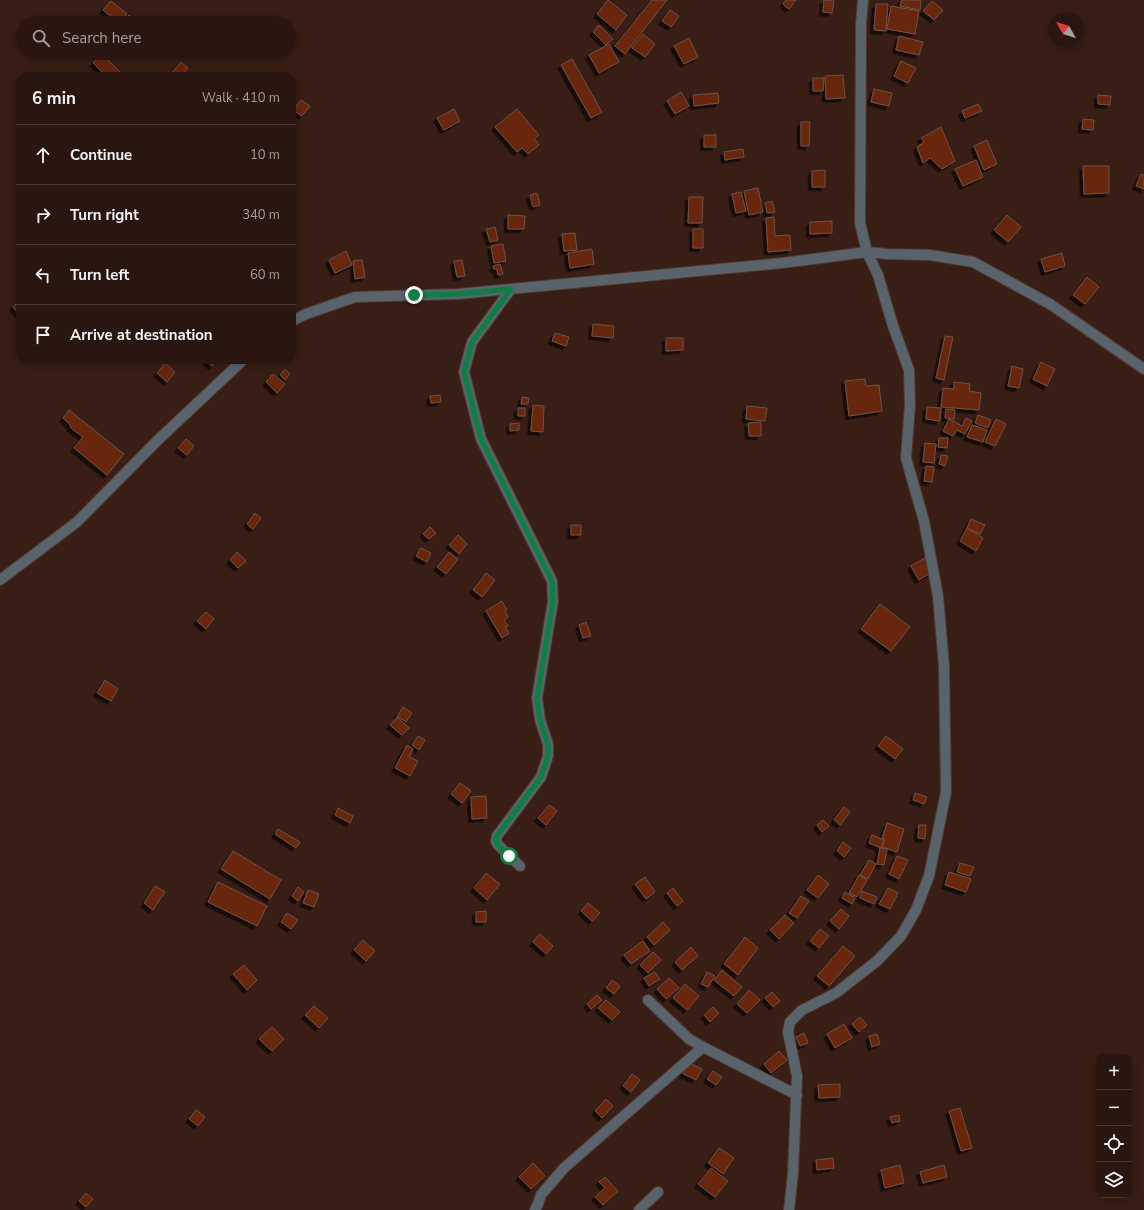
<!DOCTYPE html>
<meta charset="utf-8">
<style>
:root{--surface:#2a1610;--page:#36231e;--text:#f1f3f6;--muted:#a59f9f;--line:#463530}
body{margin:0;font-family:"Nunito Sans",sans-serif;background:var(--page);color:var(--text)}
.controls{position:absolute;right:12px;bottom:12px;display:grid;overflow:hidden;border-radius:8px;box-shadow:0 2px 10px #0003}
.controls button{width:36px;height:36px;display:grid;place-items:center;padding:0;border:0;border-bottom:1px solid var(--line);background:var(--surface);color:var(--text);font:20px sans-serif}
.compass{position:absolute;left:1048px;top:12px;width:36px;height:36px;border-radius:50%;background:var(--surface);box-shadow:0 2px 10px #0003;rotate:309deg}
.stop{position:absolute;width:12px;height:12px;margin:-9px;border:3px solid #0b8043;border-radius:50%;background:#fff}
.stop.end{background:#0b8043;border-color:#fff;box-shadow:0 1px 4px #0008}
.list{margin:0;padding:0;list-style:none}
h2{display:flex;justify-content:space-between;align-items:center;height:52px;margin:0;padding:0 16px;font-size:17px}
h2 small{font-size:13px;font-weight:400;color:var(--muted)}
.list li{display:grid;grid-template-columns:26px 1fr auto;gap:12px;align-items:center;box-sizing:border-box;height:60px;padding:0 16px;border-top:1px solid var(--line)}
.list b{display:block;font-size:15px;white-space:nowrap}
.list em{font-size:13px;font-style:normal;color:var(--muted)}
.icon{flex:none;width:22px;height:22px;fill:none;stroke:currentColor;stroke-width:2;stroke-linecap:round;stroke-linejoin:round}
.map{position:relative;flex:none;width:1144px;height:1210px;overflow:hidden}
.search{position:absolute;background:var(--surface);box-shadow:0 2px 10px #0003;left:16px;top:16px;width:280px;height:44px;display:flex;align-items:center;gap:10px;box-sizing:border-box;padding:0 14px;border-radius:22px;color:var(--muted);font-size:15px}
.panel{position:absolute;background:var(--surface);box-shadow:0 2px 10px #0003;left:16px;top:72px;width:280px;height:292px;border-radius:12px}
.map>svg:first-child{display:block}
.building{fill:#67270d;stroke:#6e5146;filter:url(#shadow)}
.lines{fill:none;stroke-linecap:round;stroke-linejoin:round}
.minor-casing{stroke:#533a31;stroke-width:12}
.minor{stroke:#58636c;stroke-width:10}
.route{stroke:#0b8043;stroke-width:5}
</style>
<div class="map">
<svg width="1144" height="1210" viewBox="0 0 1144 1210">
<defs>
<filter id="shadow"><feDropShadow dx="-3.5" dy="3.5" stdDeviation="0" flood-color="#0009"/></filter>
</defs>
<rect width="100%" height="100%" fill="#381e15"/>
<path class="building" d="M 608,0 L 627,15 L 616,30 L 597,14 Z
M 652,0 L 667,0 L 625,54 L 615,46 Z
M 786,0 L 796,0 L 789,9 L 783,4 Z
M 824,0 L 834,1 L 832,13 L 823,12 Z
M 902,0 L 921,0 L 920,10 L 900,6 Z
M 111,1 L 127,14 L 119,23 L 103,10 Z
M 932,1 L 943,10 L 934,20 L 923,11 Z
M 876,4 L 888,4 L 886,31 L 874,30 Z
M 891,6 L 919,11 L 915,34 L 887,29 Z
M 670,10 L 679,16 L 671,27 L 662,21 Z
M 129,15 L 138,23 L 123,23 Z
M 599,25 L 613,39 L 606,45 L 593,32 Z
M 643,34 L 655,44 L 645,57 L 632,48 Z
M 899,36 L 923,42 L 919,55 L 896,50 Z
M 689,38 L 698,57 L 684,64 L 674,46 Z
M 609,44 L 619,62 L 599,73 L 589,55 Z
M 102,54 L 122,74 L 120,76 L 106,76 L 93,63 Z
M 572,59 L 602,112 L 591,118 L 561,65 Z
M 901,61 L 916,68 L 908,83 L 894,76 Z
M 181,62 L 188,68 L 181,76 L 169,76 Z
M 843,75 L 845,98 L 826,99 L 825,76 Z
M 813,78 L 824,78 L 823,91 L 813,91 Z
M 874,89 L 892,93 L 889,106 L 871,102 Z
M 681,92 L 689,106 L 675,114 L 667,101 Z
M 718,93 L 719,103 L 694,106 L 693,95 Z
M 1098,95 L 1111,96 L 1110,105 L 1098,104 Z
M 301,100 L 310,106 L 302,116 L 293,110 Z
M 978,104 L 982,111 L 965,118 L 962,111 Z
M 454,109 L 460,121 L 444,130 L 437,118 Z
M 517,109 L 539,135 L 534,139 L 539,145 L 528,154 L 522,148 L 517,152 L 495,127 Z
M 1083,119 L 1094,120 L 1093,130 L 1082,129 Z
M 801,122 L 810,122 L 809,146 L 801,146 Z
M 941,127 L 955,161 L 942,169 L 930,158 L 923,163 L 917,147 L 924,142 L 921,138 Z
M 704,135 L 716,135 L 716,147 L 704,147 Z
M 987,140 L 997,164 L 984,170 L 974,146 Z
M 743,149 L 744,157 L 725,160 L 724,152 Z
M 976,160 L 983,177 L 963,186 L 955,169 Z
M 1083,166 L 1109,166 L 1109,193 L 1084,194 Z
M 825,170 L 825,187 L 812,187 L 812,171 Z
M 1141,174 L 1144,175 L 1144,189 L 1136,186 Z
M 758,188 L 763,212 L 749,215 L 744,191 Z
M 741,192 L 746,211 L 736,213 L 732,194 Z
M 537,193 L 540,205 L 533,207 L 530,195 Z
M 689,197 L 703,197 L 702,223 L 688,223 Z
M 772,201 L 775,212 L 767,213 L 765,203 Z
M 508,215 L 525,216 L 524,229 L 508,229 Z
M 1007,215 L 1021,227 L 1008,242 L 994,230 Z
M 774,217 L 775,236 L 790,235 L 791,250 L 768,252 L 766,218 Z
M 832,221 L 832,233 L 810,234 L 810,222 Z
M 495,227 L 498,240 L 490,242 L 486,229 Z
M 693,229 L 703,229 L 703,248 L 693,248 Z
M 575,233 L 577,250 L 564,251 L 562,234 Z
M 503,244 L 506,261 L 494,263 L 491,246 Z
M 592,249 L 594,264 L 570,268 L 568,253 Z
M 346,251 L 352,265 L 335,273 L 329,260 Z
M 1062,253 L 1065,266 L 1045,272 L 1041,259 Z
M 362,260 L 365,277 L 355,279 L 353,261 Z
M 462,260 L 465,276 L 457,277 L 454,261 Z
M 500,264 L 503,274 L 498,275 L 497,269 L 494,269 L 493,266 Z
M 1087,277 L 1099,287 L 1085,304 L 1073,295 Z
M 20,300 L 20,315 L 13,307 Z
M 593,324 L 614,326 L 613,338 L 592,336 Z
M 555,333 L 569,337 L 566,346 L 552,341 Z
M 945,336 L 953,337 L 944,380 L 936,378 Z
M 666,338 L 683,338 L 683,350 L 666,351 Z
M 205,360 L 217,360 L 212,366 Z
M 1041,362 L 1055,369 L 1047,386 L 1033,379 Z
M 165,363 L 175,372 L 167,382 L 157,373 Z
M 1012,366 L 1023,369 L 1019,388 L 1008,386 Z
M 285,369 L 290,374 L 285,380 L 280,375 Z
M 273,374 L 285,384 L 277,393 L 266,382 Z
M 865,379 L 866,386 L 879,385 L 882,411 L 849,416 L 845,381 Z
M 954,382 L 970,384 L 969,391 L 981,393 L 979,410 L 941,407 L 943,388 L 954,389 Z
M 440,395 L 441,402 L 431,403 L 430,396 Z
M 522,397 L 529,398 L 528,404 L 521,404 Z
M 533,405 L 544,406 L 543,432 L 531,431 Z
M 747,406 L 767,408 L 765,421 L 746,419 Z
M 927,407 L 941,408 L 940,421 L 926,419 Z
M 518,408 L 525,408 L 525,416 L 518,416 Z
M 946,409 L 955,410 L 954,419 L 945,418 Z
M 69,410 L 124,454 L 107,475 L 74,448 L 83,437 L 70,427 L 71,426 L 63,418 Z
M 978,415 L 991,420 L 988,428 L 975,423 Z
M 966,418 L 972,421 L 965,434 L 957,430 L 953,436 L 943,431 L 949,419 L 962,426 Z
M 996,419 L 1006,424 L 995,446 L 985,442 Z
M 761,422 L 761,436 L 749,436 L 748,423 Z
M 519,423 L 519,430 L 510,431 L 510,424 Z
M 972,425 L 987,430 L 983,442 L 967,437 Z
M 939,438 L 948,438 L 947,448 L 938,447 Z
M 186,439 L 194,446 L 187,455 L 178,448 Z
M 925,443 L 936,444 L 934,463 L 923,462 Z
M 941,455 L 948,456 L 945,466 L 939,464 Z
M 926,466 L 934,467 L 932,482 L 924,481 Z
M 255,513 L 261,518 L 253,529 L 247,524 Z
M 971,519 L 985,525 L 980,534 L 967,528 Z
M 571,525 L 581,525 L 581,535 L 571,535 Z
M 430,527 L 436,533 L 429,539 L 423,534 Z
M 967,528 L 983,538 L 976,551 L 960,541 Z
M 458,535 L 467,544 L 459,554 L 449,545 Z
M 421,548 L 431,553 L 427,562 L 416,556 Z
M 237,552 L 246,561 L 238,568 L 230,560 Z
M 449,552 L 458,559 L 446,574 L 437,567 Z
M 925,558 L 932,572 L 919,580 L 911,566 Z
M 486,573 L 495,580 L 482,597 L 473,590 Z
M 502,601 L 507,610 L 505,611 L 508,617 L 504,620 L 508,626 L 505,627 L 509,633 L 502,638 L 486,611 Z
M 880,604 L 910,627 L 891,651 L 861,629 Z
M 206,612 L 214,619 L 206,629 L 197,621 Z
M 586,622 L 591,636 L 583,638 L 579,625 Z
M 105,680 L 118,689 L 111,701 L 97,693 Z
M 403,707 L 412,713 L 406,722 L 397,716 Z
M 397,717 L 409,728 L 402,735 L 390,725 Z
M 418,736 L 425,740 L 419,750 L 412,745 Z
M 886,736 L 903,749 L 895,759 L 878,746 Z
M 407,745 L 413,749 L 409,757 L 418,761 L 410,776 L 395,768 Z
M 460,783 L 471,791 L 462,803 L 451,794 Z
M 915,793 L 927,797 L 924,804 L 913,800 Z
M 486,796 L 487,818 L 472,819 L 471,797 Z
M 549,805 L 557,811 L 546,825 L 538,818 Z
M 844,807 L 850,812 L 840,825 L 834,820 Z
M 338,808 L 353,816 L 350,823 L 335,815 Z
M 823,820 L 829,826 L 822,832 L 817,825 Z
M 887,823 L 904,829 L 897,852 L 882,847 L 885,839 L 882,838 Z
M 919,825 L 926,825 L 925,839 L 918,838 Z
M 278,829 L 300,842 L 296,848 L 275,834 Z
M 872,835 L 884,840 L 881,848 L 869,843 Z
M 843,842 L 851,848 L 844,857 L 837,851 Z
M 880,848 L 887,849 L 884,865 L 877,864 Z
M 233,851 L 281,880 L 270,899 L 221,869 Z
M 897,856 L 908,860 L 899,879 L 889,874 Z
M 869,860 L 876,864 L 868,879 L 860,875 Z
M 960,863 L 974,867 L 970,876 L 957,872 Z
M 949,872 L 971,879 L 966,892 L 945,885 Z
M 486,873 L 500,884 L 487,900 L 474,888 Z
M 818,875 L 829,884 L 818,898 L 807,890 Z
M 859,875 L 867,880 L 857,897 L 849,893 Z
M 645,877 L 655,892 L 646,899 L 635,884 Z
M 218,882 L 267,906 L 257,926 L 208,902 Z
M 155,886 L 165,892 L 153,910 L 144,903 Z
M 298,887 L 304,892 L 298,901 L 292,896 Z
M 673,888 L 683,901 L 677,906 L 667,893 Z
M 888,888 L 898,893 L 890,909 L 879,904 Z
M 308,890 L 319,894 L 314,907 L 303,903 Z
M 862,891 L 877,897 L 874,904 L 860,898 Z
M 845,892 L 855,898 L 852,904 L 842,898 Z
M 801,896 L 809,901 L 797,918 L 789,913 Z
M 588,903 L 600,913 L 592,921 L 581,911 Z
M 841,909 L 849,916 L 839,929 L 830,921 Z
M 486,911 L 486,922 L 476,922 L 476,912 Z
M 287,913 L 298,920 L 291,929 L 281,922 Z
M 785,915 L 794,923 L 779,939 L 770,930 Z
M 663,922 L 670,930 L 654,945 L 647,937 Z
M 820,929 L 829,936 L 819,948 L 810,941 Z
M 540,934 L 553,946 L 546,954 L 533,942 Z
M 745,937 L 758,948 L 738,975 L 724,964 Z
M 363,940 L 375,951 L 366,961 L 354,950 Z
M 643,941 L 650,951 L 631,964 L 624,955 Z
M 843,946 L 855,956 L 829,986 L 817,976 Z
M 691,947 L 698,956 L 682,970 L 675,962 Z
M 653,952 L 661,960 L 648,973 L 640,965 Z
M 244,965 L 257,980 L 247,990 L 233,974 Z
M 722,970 L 742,987 L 734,996 L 714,980 Z
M 655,972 L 660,979 L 649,986 L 644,978 Z
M 707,972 L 715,976 L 708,987 L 701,984 Z
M 669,978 L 679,988 L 666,999 L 657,989 Z
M 612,980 L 620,986 L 614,994 L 606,988 Z
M 685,984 L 699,996 L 687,1010 L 673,998 Z
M 749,990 L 760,1000 L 747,1013 L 737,1004 Z
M 772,992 L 780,1001 L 773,1007 L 765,998 Z
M 597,995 L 602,1000 L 591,1009 L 587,1004 Z
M 606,1000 L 620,1012 L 612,1020 L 598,1008 Z
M 314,1006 L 328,1018 L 319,1028 L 305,1015 Z
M 713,1007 L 719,1013 L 710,1022 L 704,1015 Z
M 860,1017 L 867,1025 L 859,1032 L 852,1024 Z
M 844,1024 L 852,1038 L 835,1048 L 827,1034 Z
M 272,1027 L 284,1039 L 272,1051 L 259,1039 Z
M 804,1033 L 808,1043 L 800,1046 L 796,1037 Z
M 877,1034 L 880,1044 L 872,1047 L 869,1036 Z
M 779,1051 L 787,1060 L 771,1073 L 764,1064 Z
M 687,1062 L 702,1069 L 696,1080 L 682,1073 Z
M 713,1071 L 722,1077 L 716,1085 L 707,1079 Z
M 632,1074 L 640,1080 L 631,1092 L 623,1086 Z
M 840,1084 L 840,1097 L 819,1098 L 818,1085 Z
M 606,1099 L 613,1106 L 602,1118 L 595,1111 Z
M 960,1108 L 972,1148 L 961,1151 L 949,1111 Z
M 196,1110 L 205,1117 L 198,1126 L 189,1119 Z
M 899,1115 L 900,1121 L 892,1123 L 890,1117 Z
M 719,1148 L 734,1158 L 723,1174 L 708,1163 Z
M 833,1158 L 834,1168 L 817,1170 L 816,1160 Z
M 533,1163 L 545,1176 L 531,1189 L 519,1177 Z
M 900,1165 L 904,1183 L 885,1188 L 881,1170 Z
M 944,1165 L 947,1177 L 923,1183 L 920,1172 Z
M 711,1168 L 728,1181 L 715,1197 L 698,1184 Z
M 605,1177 L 618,1191 L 603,1205 L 595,1197 L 605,1188 L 599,1182 Z
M 86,1193 L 93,1199 L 86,1207 L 79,1201 Z"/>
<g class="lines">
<defs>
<path id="minor" d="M 863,0 L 861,24 L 860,223 L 867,252 L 887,254 L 930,255 L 973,262 L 1050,304 L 1144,369
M 511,289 L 472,342 L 464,372 L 481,439 L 552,581 L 553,601 L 537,698 L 540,720 L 548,744 L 548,756 L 541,777 L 497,836 L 496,841 L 498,845 L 520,866
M 292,321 L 306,314 L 355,297 L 458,294 L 782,263 L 867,252 L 878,275 L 893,326 L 909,370 L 910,404 L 906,458 L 924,521 L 938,596 L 944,666 L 946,792 L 929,876 L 916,910 L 901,936 L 877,961 L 836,993 L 802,1010 L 790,1022 L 788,1032 L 797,1076 L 793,1173 L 789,1210
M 0,580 L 77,522 L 158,440 L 243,360
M 648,1000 L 689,1039 L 703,1047 L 797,1095
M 535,1210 L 538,1204 L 541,1195 L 564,1168 L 703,1047
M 639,1210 L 658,1192"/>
</defs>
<use href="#minor" class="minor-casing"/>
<use href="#minor" class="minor"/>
</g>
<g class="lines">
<path class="route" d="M 414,295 L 458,294 L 511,289 L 472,342 L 464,372 L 481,439 L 552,581 L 553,601 L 537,698 L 540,720 L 548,744 L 548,756 L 541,777 L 497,836 L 496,841 L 498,845 L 509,856"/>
</g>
</svg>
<div class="controls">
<button>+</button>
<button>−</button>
<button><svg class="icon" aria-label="locate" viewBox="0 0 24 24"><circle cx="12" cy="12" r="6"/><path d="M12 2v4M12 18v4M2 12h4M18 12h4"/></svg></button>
<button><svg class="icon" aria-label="layers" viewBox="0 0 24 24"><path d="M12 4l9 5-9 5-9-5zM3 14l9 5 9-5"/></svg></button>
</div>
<svg class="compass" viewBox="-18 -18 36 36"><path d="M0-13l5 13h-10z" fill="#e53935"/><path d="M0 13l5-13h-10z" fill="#a59f9f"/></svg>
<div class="stop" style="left:509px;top:856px"></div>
<div class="stop end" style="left:414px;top:295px"></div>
<div class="search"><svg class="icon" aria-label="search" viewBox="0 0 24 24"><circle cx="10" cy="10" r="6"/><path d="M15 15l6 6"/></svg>Search here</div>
<section class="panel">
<h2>6 min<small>Walk · 410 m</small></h2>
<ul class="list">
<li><svg class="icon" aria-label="ahead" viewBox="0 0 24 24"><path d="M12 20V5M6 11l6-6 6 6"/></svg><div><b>Continue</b></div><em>10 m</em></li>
<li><svg class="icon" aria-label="right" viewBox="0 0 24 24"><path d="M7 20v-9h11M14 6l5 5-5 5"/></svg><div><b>Turn right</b></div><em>340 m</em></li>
<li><svg class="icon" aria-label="left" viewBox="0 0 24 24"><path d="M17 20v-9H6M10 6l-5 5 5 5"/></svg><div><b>Turn left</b></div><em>60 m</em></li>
<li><svg class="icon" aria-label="arrive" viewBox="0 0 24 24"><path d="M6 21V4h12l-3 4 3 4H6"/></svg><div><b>Arrive at destination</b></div></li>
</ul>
</section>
</div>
